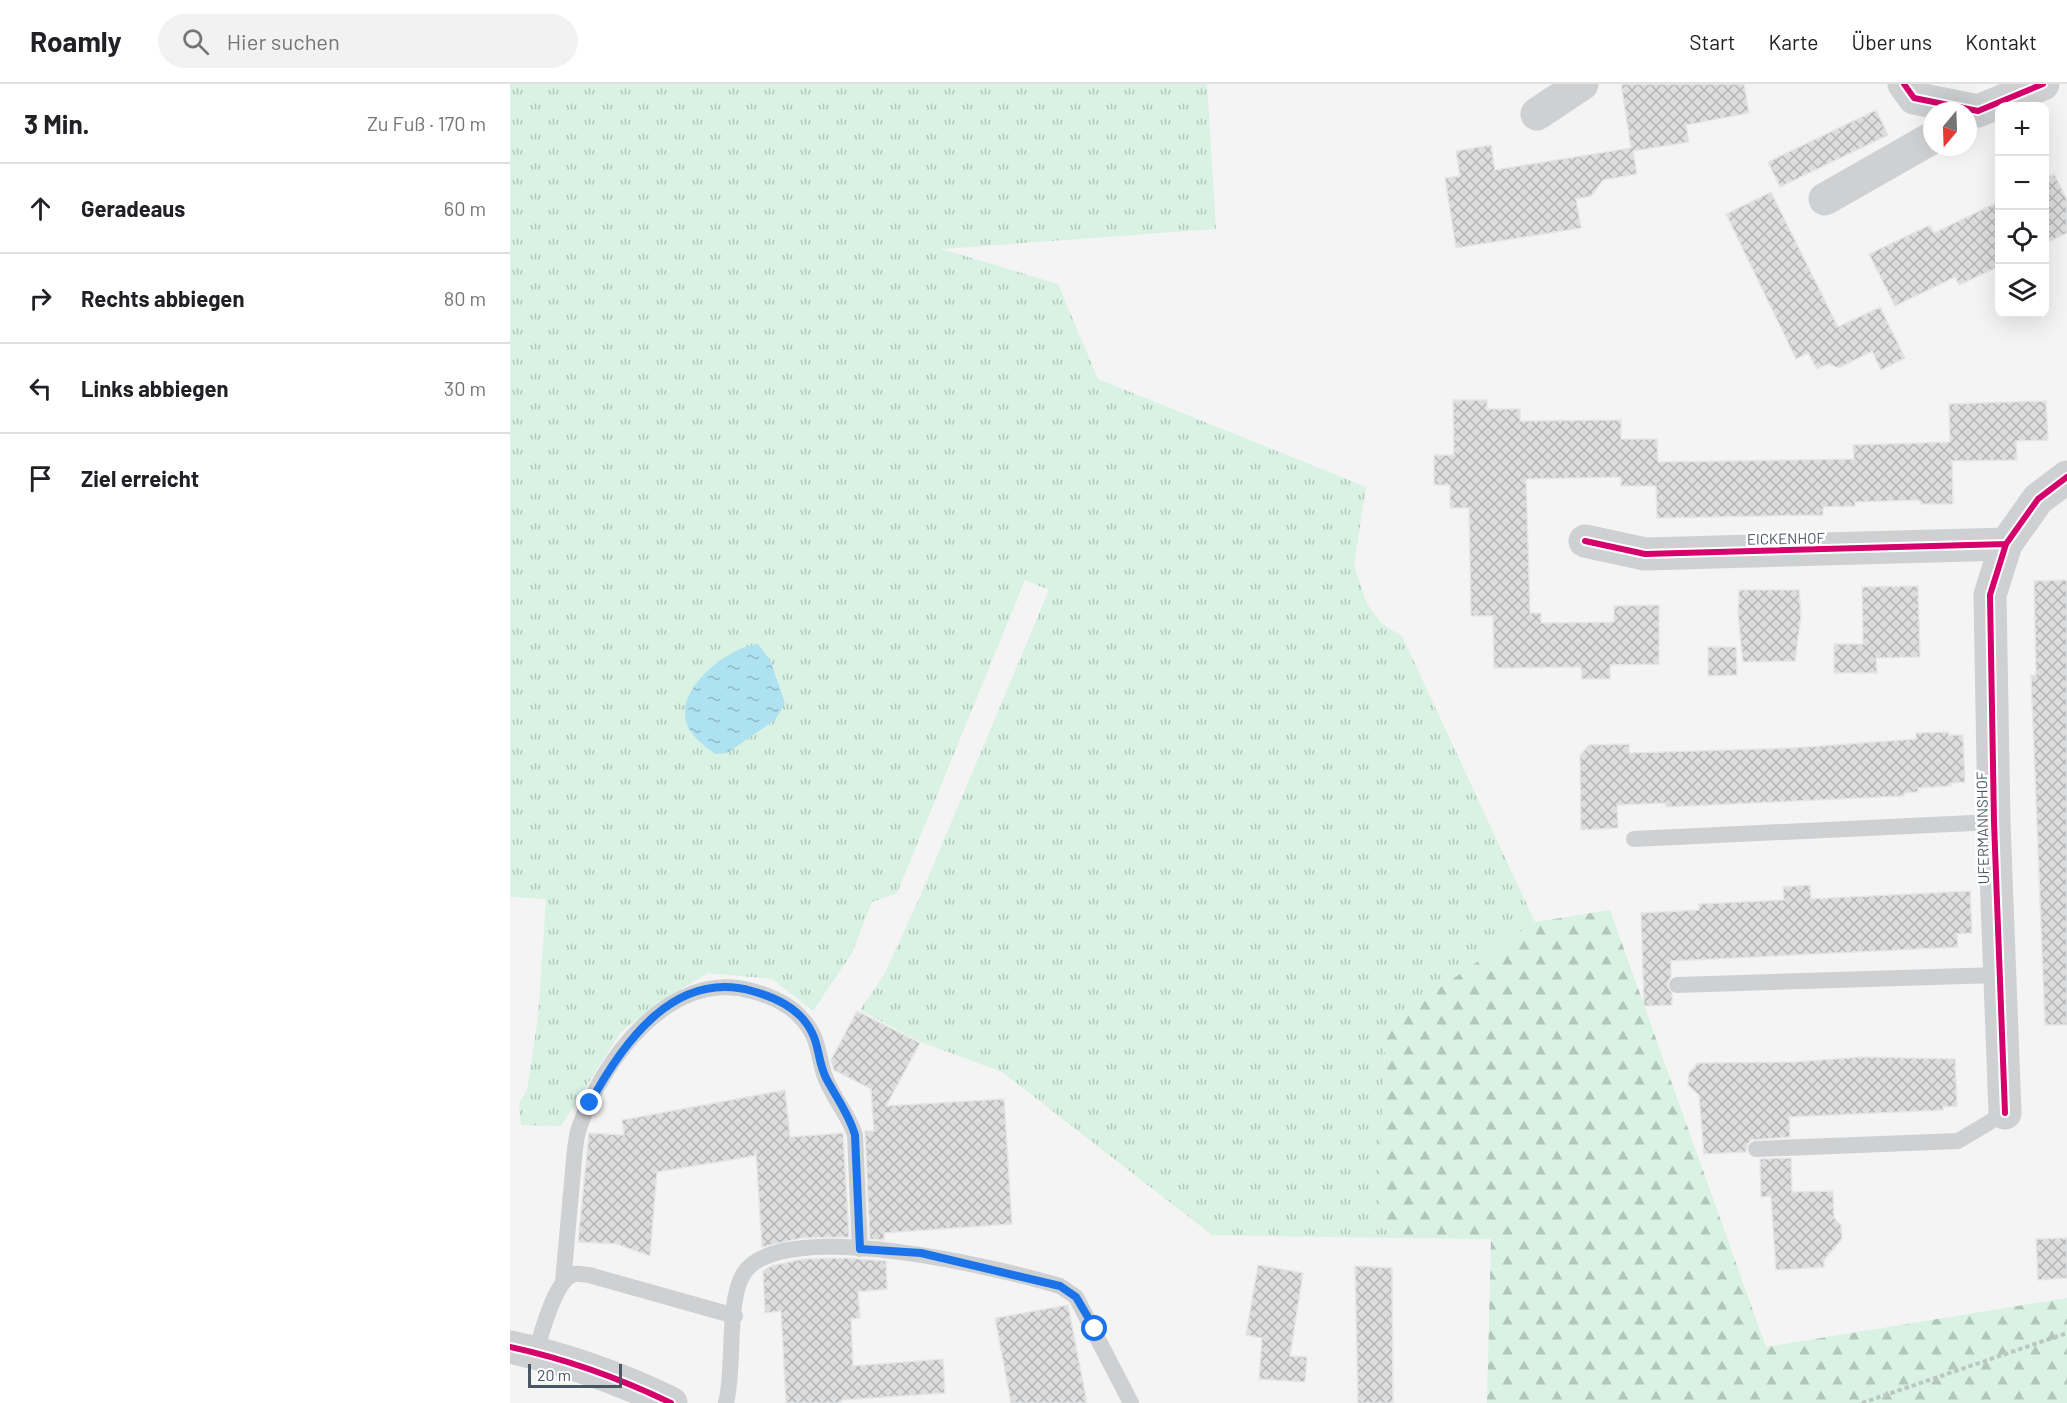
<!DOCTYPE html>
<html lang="de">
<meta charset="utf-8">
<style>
:root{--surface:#fff;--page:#f2f2f2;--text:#202124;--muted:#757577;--line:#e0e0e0}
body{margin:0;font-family:Barlow,sans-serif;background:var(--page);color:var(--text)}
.controls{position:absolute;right:18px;top:18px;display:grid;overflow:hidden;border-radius:12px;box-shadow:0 6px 24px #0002}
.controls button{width:54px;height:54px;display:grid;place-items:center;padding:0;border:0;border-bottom:2px solid var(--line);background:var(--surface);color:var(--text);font:30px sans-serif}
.compass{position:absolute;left:1413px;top:18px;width:54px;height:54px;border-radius:50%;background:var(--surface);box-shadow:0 6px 24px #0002;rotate:199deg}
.scale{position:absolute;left:18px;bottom:15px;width:94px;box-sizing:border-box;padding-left:6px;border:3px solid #4a5661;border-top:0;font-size:16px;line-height:21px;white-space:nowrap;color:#4a5661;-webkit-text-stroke:4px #fff;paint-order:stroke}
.stop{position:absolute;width:18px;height:18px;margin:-14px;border:4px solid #1a73e8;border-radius:50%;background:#fff}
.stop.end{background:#1a73e8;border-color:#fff;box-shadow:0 2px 6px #0008}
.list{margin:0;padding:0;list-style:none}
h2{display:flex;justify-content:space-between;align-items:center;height:78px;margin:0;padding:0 24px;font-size:26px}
h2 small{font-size:20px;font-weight:400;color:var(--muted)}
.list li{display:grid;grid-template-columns:39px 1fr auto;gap:18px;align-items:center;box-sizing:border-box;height:90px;padding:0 24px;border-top:2px solid var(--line)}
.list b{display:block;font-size:22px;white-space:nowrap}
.list em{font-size:20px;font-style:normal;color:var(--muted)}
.icon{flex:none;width:33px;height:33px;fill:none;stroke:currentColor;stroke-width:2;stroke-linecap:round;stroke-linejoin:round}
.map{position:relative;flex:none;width:1557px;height:1319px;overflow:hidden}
header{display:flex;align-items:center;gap:36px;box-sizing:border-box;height:84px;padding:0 30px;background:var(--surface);border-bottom:2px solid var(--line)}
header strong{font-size:28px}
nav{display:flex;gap:33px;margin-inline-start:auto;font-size:21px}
.search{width:420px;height:54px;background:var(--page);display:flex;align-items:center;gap:15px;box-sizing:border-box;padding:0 21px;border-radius:33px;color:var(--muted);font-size:22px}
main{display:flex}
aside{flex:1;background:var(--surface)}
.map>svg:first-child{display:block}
.grass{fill:url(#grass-tufts)}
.forest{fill:url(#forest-firs)}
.water{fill:url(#water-ripples)}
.building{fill:url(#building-cross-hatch);stroke:#e5e6e7;stroke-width:1.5}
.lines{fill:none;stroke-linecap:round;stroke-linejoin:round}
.path{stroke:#bcc7c4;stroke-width:4;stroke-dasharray:4.5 3;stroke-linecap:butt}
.service{stroke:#ced0d2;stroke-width:16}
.minor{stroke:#ced0d2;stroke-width:33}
.cycleway-casing{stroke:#fff;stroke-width:10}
.cycleway{stroke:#d6006c;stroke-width:6}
.route{stroke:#1a73e8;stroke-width:8}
.labels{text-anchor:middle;stroke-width:5;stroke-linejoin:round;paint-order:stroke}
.street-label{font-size:15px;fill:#4a5661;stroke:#fff}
</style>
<header>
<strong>Roamly</strong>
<div class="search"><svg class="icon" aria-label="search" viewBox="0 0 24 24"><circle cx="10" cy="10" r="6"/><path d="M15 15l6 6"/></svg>Hier suchen</div>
<nav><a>Start</a><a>Karte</a><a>Über uns</a><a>Kontakt</a></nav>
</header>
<main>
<aside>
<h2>3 Min.<small>Zu Fuß · 170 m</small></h2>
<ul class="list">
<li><svg class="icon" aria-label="ahead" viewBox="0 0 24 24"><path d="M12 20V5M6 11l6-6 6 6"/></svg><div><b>Geradeaus</b></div><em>60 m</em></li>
<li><svg class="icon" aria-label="right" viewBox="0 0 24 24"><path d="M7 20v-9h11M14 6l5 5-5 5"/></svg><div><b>Rechts abbiegen</b></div><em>80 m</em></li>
<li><svg class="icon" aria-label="left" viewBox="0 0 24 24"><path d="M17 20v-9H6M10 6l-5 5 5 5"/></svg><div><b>Links abbiegen</b></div><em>30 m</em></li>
<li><svg class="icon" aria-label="arrive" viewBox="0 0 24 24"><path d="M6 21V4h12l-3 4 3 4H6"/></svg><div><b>Ziel erreicht</b></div></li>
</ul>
</aside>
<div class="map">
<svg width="1557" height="1319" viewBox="0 0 1557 1319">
<defs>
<pattern id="grass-tufts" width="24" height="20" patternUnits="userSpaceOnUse" patternTransform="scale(1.5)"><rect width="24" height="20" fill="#d9f2e3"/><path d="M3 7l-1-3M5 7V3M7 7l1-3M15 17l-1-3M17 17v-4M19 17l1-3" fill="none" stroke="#b2c7bb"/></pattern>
<pattern id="forest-firs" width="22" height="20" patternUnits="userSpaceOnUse" patternTransform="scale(1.5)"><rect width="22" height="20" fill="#d9f2e3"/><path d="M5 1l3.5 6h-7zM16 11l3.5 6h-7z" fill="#b2c7bb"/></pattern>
<pattern id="water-ripples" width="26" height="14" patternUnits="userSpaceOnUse" patternTransform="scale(1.5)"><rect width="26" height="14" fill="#aee2f0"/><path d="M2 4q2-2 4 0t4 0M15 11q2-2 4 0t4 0" fill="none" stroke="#90bac6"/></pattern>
<pattern id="building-cross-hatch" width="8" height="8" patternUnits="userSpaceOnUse" patternTransform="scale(1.5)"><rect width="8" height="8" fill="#ddddde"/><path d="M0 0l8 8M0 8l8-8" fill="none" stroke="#b5b6b7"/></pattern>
</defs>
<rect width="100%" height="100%" fill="#f4f4f4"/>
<path class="grass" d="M 0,0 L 697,0 L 706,145 L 432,165 L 548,200 L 588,295 L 856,403 L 844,481 L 857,520 L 872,540 L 892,552 L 1025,838 L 876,941 L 869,1116 L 883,1154 L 702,1151 L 492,988 L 411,958 L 350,926 L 374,891 L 409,815 L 539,506 L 515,496 L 387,809 L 362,818 L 342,869 L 303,927 L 262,895 L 198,889 L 146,920 L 110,949 L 51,1042 L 11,1041 L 9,1019 L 17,1007 L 28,933 L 36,815 L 0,813 Z"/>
<path class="forest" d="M 1100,826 L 1256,1263 L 1557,1214 L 1557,1319 L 977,1319 L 981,1155 L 883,1154 L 869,1116 L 876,941 L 1025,838 Z"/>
<path class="water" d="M 248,560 L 260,576 L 275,619 L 265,636 L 217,669 L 205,670 C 192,660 175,648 175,630 C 174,598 220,563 248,560 Z"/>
<path class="building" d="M 1111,0 L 1234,0 L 1239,29 L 1176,41 L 1179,58 L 1123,67 L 1127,90 L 1093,96 L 1081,112 L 1066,115 L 1071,144 L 946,164 L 935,94 L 950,92 L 946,67 L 981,61 L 985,86 L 1121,64 Z
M 1366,26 L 1378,51 L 1270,103 L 1258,78 Z
M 1544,90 L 1557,116 L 1557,149 L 1534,160 L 1534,95 Z
M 1261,108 L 1328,243 L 1370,223 L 1395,274 L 1371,286 L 1362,267 L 1329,284 L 1318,280 L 1307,285 L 1298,269 L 1286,275 L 1216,130 Z
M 1490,117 L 1490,182 L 1449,201 L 1445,193 L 1385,222 L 1359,170 L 1420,141 L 1424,149 Z
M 943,316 L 977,316 L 977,325 L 1010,325 L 1010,337 L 1111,336 L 1111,355 L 1147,355 L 1148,378 L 1344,375 L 1343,361 L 1440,358 L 1439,320 L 1536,317 L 1538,356 L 1506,357 L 1507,376 L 1442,377 L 1443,420 L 1411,420 L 1410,416 L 1345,418 L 1345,422 L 1313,423 L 1313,431 L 1147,434 L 1146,402 L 1111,402 L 1111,393 L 1016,395 L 1020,529 L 1031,529 L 1031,539 L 1104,538 L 1104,522 L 1149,521 L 1149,580 L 1100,581 L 1100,595 L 1072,595 L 1071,583 L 984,584 L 983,532 L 961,532 L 959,424 L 940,424 L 940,401 L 924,401 L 924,371 L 944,371 Z
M 1557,496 L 1557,941 L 1535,941 L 1521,591 L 1526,591 L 1524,497 Z
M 1408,502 L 1410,573 L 1366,574 L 1367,589 L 1324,589 L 1324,560 L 1353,560 L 1352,503 Z
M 1229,506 L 1289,506 L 1291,532 L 1285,577 L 1233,578 L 1228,530 Z
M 1198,563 L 1226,563 L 1227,591 L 1198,592 Z
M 1438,648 L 1439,651 L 1453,651 L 1455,698 L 1441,699 L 1441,702 L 1408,704 L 1408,708 L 1394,709 L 1394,712 L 1156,723 L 1155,719 L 1107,721 L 1108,744 L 1071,746 L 1070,671 L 1079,661 L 1119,660 L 1119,669 L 1283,664 L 1406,655 L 1406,649 Z
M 1300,801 L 1301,815 L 1460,807 L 1462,849 L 1447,850 L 1448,863 L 1161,877 L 1161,892 L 1157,901 L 1162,910 L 1162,921 L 1134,922 L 1131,829 L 1189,826 L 1189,820 L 1274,816 L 1273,803 Z
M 347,927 L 410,959 L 376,1022 L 494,1015 L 502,1140 L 374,1149 L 374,1156 L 360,1155 L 355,1047 L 364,1047 L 361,1005 L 324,986 L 321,976 Z
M 1352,973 L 1445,975 L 1447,1022 L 1433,1023 L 1433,1026 L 1279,1033 L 1280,1053 L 1241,1056 L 1237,1061 L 1236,1068 L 1194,1070 L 1189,1011 L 1178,1001 L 1179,989 L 1188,979 L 1284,978 Z
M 275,1006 L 280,1053 L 333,1049 L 339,1153 L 291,1154 L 252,1163 L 246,1068 L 244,1072 L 147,1088 L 140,1172 L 107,1160 L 68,1158 L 79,1049 L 114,1051 L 112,1036 Z
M 1281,1074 L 1282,1108 L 1323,1107 L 1324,1134 L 1331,1141 L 1332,1155 L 1314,1176 L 1314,1183 L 1266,1186 L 1261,1112 L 1251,1113 L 1250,1075 Z
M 1557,1154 L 1557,1194 L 1528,1196 L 1526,1155 Z
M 335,1174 L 376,1177 L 377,1205 L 348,1208 L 350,1234 L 341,1235 L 343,1282 L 433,1275 L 435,1309 L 331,1316 L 331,1319 L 276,1319 L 271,1227 L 255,1229 L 253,1187 L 261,1182 L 293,1175 Z
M 748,1181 L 793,1189 L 780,1272 L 797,1273 L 795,1298 L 749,1295 L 752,1254 L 736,1251 Z
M 845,1182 L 882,1184 L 883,1319 L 848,1319 Z
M 558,1221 L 577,1319 L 501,1319 L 485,1234 Z"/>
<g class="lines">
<path class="path" d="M 1352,1319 L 1557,1249"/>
<path class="service" d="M 1124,755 L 1484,738
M 1167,901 L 1489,891
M 1246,1065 L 1448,1057 L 1495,1029
M 53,1198 C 56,1164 59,1131 62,1098 C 64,1080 64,1060 69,1044 C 93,975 160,884 242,907 C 261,912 280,920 293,936 C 308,952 308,970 314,990 C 321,1012 338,1029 345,1051 L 350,1165
M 26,1268 C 31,1250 45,1196 64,1190 C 68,1189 75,1191 79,1191 L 225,1232
M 216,1319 C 225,1284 216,1217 234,1189 C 272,1131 493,1185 550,1202 L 566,1213 L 621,1319"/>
<path class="minor" d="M 1394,0 L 1404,14 L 1468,27 L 1533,0
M 1027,30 L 1072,0
M 1315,115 L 1422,54
M 1075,457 L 1135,470 L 1496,460
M 1495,1029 L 1484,738 L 1480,511 L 1496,460 L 1528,415 L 1557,393
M 0,1263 C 56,1275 109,1294 161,1319"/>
<defs>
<path id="cycleway" d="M 1394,0 L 1404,14 L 1468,27 L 1533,0
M 1075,457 L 1135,470 L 1496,460
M 1495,1029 L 1484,738 L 1480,511 L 1496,460 L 1528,415 L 1557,393
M 0,1263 C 56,1275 109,1294 161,1319"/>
</defs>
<use href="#cycleway" class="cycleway-casing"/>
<use href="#cycleway" class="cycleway"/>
</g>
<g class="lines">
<path class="route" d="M 80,1019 C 112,960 164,885 242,907 C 261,912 280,920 293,935 C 311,956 306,974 316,994 C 326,1013 339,1030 345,1051 L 350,1165 L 411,1169 L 550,1202 L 566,1213 L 585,1245"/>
</g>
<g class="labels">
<g class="street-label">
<text transform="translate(1276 455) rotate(-1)" y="5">EICKENHOF</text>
<text transform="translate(1473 744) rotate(-91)" y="5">UFERMANNSHOF</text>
</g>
</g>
</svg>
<div class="controls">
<button>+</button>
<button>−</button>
<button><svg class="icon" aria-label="locate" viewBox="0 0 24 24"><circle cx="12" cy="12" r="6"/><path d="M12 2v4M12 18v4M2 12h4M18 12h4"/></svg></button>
<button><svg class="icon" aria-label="layers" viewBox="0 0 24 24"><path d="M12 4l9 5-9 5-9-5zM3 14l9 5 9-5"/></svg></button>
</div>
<svg class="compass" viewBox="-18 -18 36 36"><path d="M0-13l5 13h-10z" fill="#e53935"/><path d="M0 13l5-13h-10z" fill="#757577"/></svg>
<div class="scale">20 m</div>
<div class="stop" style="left:585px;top:1245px"></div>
<div class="stop end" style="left:80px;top:1019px"></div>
</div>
</main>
